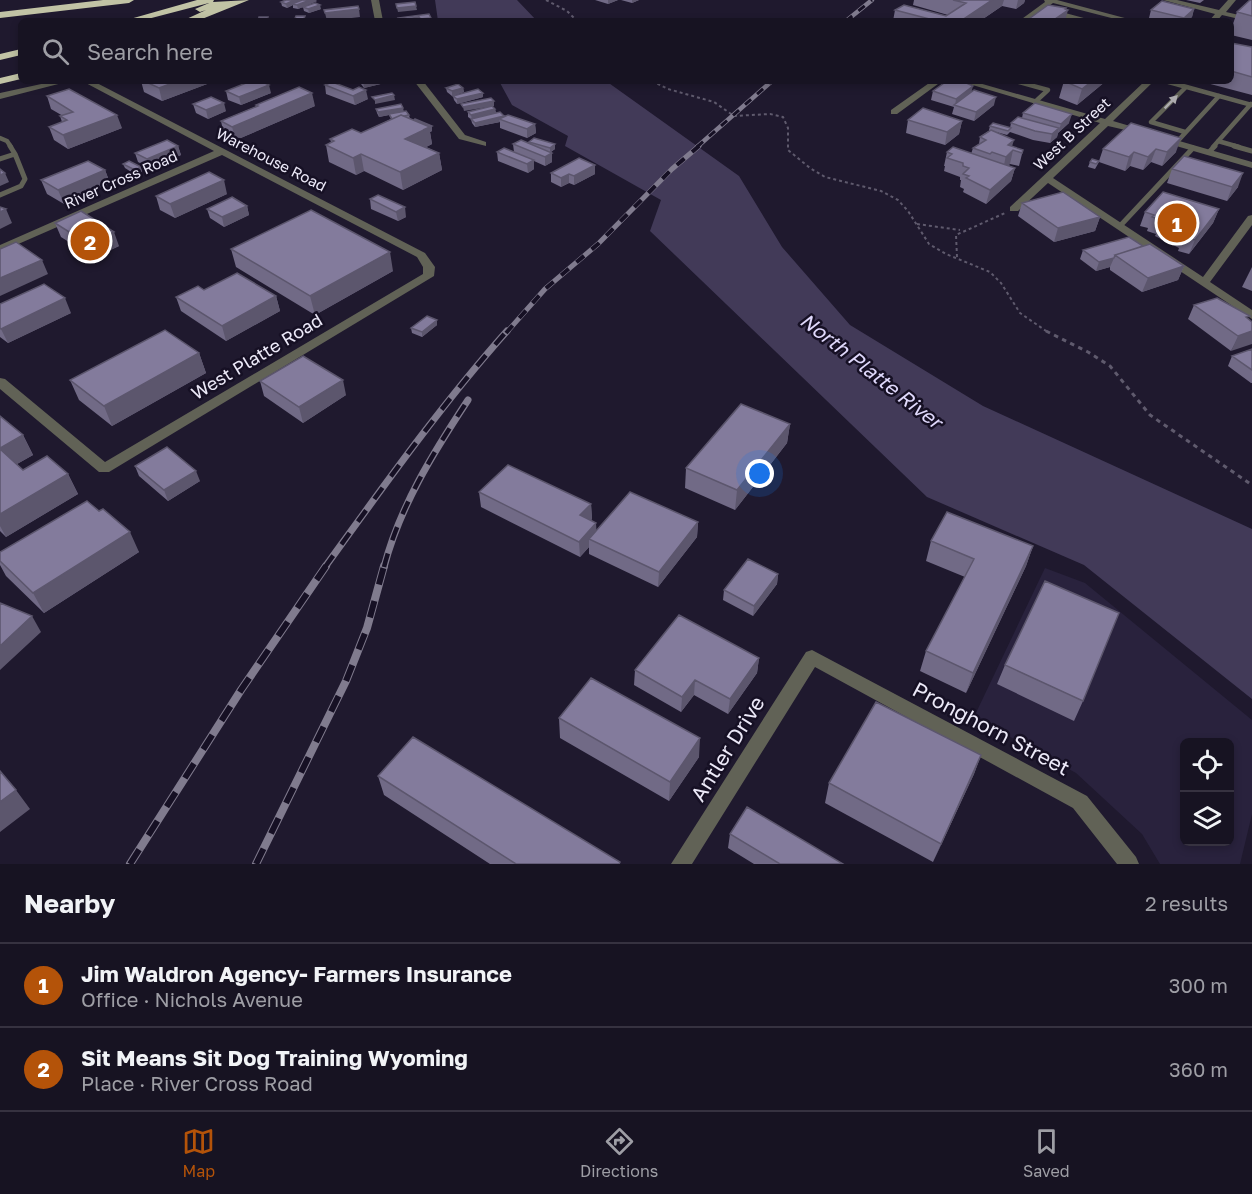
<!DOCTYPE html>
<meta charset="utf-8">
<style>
:root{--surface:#171322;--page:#201c2a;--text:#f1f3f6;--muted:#9e9ea5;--line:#363240;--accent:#b45309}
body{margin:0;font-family:"Golos Text",sans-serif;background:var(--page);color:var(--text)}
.controls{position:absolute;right:18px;bottom:18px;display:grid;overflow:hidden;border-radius:9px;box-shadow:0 3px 9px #0003}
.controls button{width:54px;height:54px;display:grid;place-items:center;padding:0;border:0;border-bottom:2px solid var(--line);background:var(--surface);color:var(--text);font:30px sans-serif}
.you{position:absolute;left:760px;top:474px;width:21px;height:21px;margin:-15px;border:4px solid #fff;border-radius:50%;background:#1a73e8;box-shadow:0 0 0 9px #1a73e833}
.badge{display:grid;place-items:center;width:39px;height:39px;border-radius:50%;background:var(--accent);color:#fff;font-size:20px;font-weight:700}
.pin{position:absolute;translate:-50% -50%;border:3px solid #fff;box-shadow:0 2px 6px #0006}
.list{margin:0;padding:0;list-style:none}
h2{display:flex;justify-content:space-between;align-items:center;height:78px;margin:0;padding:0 24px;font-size:26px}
h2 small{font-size:20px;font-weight:400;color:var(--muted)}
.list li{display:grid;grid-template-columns:39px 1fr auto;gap:18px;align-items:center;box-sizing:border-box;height:84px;padding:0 24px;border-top:2px solid var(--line)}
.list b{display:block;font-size:22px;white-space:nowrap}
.list p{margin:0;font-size:20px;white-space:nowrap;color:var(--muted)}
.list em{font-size:20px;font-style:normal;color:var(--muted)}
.icon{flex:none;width:33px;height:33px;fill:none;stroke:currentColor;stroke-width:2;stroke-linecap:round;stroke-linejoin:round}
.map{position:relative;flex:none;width:1252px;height:864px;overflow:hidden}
.search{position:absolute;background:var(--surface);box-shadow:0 3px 9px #0003;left:18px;right:18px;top:18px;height:66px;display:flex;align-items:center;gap:15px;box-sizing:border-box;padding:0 21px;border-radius:9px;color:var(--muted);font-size:22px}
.sheet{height:246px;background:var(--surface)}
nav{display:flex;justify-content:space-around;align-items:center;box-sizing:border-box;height:84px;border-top:2px solid var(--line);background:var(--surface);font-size:16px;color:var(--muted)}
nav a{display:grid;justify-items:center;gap:3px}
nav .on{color:var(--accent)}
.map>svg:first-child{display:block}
.built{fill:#29223d;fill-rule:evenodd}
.water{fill:#423a58}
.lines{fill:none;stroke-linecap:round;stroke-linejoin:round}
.path-far1{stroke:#5f5a6d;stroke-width:2;stroke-dasharray:3 3;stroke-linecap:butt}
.path{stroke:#5f5a6d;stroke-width:3;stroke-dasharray:4.5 4.5;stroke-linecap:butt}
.lane-far1{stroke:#616256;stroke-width:4.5}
.lane{stroke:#616256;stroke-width:5}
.street{fill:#616256;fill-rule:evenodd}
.highway{fill:#c1c3a5;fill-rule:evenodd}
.rail-far3-casing{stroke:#807b8e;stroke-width:4.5}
.rail-far2-casing{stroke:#807b8e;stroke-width:5}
.rail-far1-casing{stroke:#807b8e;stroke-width:7}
.rail-casing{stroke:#807b8e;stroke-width:8}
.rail-far3{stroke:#161024;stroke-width:3;stroke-dasharray:8;stroke-linecap:butt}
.rail-far2{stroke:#161024;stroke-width:4;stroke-dasharray:10;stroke-linecap:butt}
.rail-far1{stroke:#161024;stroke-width:4.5;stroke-dasharray:14;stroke-linecap:butt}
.rail{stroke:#161024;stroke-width:6;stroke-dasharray:17;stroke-linecap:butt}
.wall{fill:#716a86}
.shaded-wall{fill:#5c566d}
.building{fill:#837b9c;stroke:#5c566d;stroke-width:1.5}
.oneway{fill:#adacaf}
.labels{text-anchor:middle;stroke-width:5;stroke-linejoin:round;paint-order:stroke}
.far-street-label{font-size:15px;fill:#ece9f8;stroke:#161024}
.street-label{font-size:18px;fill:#ece9f8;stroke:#161024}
.water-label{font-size:20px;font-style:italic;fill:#e0d9fc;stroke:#161024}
.near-street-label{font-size:21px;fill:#ece9f8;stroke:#161024}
</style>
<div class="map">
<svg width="1252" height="864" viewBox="0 0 1252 864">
<rect width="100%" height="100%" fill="#1f192e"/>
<path class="built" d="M 1045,568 L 1085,583 L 1252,720 L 1252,814 L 1240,864 L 1160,864 L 1142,834 L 1076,773 L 974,717 ZM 1184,742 L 1230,742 L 1230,842 L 1184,842 Z"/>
<path class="water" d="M 435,0 L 517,0 L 537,21 L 438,21 Z
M 499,81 L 606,81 L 739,176 L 782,247 L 850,325 L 983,406 L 1252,529 L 1252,699 L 1084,565 L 927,497 L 650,231 L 661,200 L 565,146 L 568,136 L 512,105 Z"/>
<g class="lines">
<path class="path-far1" d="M 546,0 L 567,11 L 577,21
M 652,81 L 668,89 L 714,102 L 734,116 L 770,114 L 783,117 L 788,128 L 788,150 L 810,168 L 825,177 L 881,191 L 898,200 L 908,211 L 929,244 L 946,254 L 990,272 L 1001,283 L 1020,313 L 1049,333
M 917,224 L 960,230
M 957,257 L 956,235 L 1005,213"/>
<path class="path" d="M 1046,331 L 1088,352 L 1110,366 L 1150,415 L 1252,485"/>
<path class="lane-far1" d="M 1060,14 L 1086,21
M 1015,81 L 1048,90 L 1035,102
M 1165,81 L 1252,105
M 1185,132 L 1151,122 L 1186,87
M 0,138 L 7,141 L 11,147
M 1218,141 L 1239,147
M 1176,143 L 1219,96
M 1213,147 L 1251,104"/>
<path class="lane" d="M 1234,146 L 1252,151
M 1209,152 L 1215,146
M 0,159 L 15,154 L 10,146
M 0,195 L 21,186 L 25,179 L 15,154
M 1120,226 L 1193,148"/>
<path class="street" d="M 371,0 L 379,0 L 383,21 L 375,21 Z
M 1044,0 L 1057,0 L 1136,21 L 1123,21 L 1053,3 L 1028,21 L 1019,21 L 1045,2 Z
M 1163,0 L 1177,0 L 1219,10 L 1228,0 L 1236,0 L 1226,12 L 1252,18 L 1252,22 L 1222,15 L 1217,21 L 1209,21 L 1215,14 Z
M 55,81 L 70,81 L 0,99 L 0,93 Z
M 82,81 L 93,81 L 425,253 L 435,267 L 434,276 L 109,472 L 99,472 L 0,389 L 0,378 L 5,379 L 105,462 L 423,274 L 423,267 L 417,257 L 222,155 L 0,252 L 0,245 L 214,151 Z
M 414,81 L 423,81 L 465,135 L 486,142 L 486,146 L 459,139 Z
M 932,81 L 942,81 L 897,114 L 891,114 L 891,110 Z
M 959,81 L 972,81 L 1105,119 L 1145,81 L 1154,81 L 1113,121 L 1147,131 L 1147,135 L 1108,126 L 1053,178 L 1203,277 L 1248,216 L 1252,215 L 1252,225 L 1210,282 L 1252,310 L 1252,319 L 1048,183 L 1018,211 L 1010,211 L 1010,207 L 1100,123 Z
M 1162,136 L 1252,162 L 1252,168 L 1159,141 L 1159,137 Z
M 812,650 L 1087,796 L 1136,857 L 1139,864 L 1117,864 L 1073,808 L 815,667 L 692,864 L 671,864 L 806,652 Z"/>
<path class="highway" d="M 103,0 L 134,0 L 129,3 L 0,18 L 0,12 Z
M 197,0 L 214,0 L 213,2 L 249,0 L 197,21 L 182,21 L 206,10 L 200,12 L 195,9 L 209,3 L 140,21 L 123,21 Z
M 21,49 L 21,55 L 0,60 L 0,54 Z
M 21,73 L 21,79 L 0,84 L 0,78 Z"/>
<defs>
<path id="rail-far3" d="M 846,21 L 872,0
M 697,147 L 772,81"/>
<path id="rail-far2" d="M 506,333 L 545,289 L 598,244 L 672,169 L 699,146"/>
<path id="rail-far1" d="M 325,567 C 383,487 441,405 507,331
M 384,567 C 400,506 433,453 468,400"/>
<path id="rail" d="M 130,864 L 241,690 L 326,566
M 256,864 L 346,681 L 367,628 L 384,566"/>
</defs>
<use href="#rail-far3" class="rail-far3-casing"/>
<use href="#rail-far2" class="rail-far2-casing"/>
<use href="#rail-far1" class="rail-far1-casing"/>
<use href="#rail" class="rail-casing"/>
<use href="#rail-far3" class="rail-far3"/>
<use href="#rail-far2" class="rail-far2"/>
<use href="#rail-far1" class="rail-far1"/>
<use href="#rail" class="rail"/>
</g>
<path class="wall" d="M 595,0 L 618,0 L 608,4 Z
M 621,0 L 639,0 L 632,3 Z
M 914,0 L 1025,0 L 1024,3 L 1016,9 L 1002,6 L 980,21 L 893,21 L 895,10 L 946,16 L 948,15 L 913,5 Z
M 1186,0 L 1204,0 L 1200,3 Z
M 1252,0 L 1252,40 L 1231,35 L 1231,30 L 1237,12 Z
M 317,1 L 298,9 L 293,8 L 293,5 L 287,8 L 282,6 L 281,2 Z
M 303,7 L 321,9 L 309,13 L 304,11 Z
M 1194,9 L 1192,17 L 1187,21 L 1160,21 L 1149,18 L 1151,10 Z
M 1231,43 L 1252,47 L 1252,95 L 1199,81 L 1231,81 Z
M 141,81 L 215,81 L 162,101 L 144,92 Z
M 360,81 L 393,81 L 364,88 L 361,84 Z
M 1064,81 L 1106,81 L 1077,105 L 1059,98 Z
M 325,85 L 368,99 L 355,105 L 326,94 Z
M 446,88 L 463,88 L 464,92 L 452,96 L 447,92 Z
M 226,91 L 271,93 L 241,105 L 228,100 Z
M 933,91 L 972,92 L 994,105 L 974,121 L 952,114 L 954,107 L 931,100 Z
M 47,96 L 122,128 L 68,149 L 54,140 L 49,127 L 62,122 L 60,116 L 63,116 L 51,109 Z
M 453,96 L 483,97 L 457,104 L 454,100 Z
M 193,104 L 226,111 L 208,119 L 196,113 Z
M 256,105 L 315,106 L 236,140 L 224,135 L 221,121 L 257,106 Z
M 376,109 L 403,111 L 409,115 L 410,119 L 432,126 L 432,131 L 430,132 L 432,144 L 426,147 L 439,153 L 442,170 L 403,190 L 364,171 L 356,175 L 329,162 L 326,145 L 331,142 L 330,139 L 361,133 L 391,119 L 389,115 L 379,117 L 377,113 Z
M 495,109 L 496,113 L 535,124 L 536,133 L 527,138 L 500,128 L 500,122 L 475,127 L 472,123 L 471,119 L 468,117 L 468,112 Z
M 1023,113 L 1069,123 L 1058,133 L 1057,137 L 1050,143 L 1033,140 L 1010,132 L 1007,135 L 996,132 L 1012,147 L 1023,150 L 1019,166 L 1010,164 L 1008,165 L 1015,168 L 1011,181 L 986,204 L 963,192 L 964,189 L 960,187 L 961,180 L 960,180 L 960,177 L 944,171 L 945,166 L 944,166 L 947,152 L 971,154 L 973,148 L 979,144 L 980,137 L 990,130 L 989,130 L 990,126 L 1010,128 L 1011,123 L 1022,118 Z
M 908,120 L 962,121 L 959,134 L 945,145 L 906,133 Z
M 1131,123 L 1176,152 L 1162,166 L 1151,162 L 1143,170 L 1130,166 L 1125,171 L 1099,162 L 1095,169 L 1088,167 L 1090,162 L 1099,161 L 1103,149 Z
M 529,142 L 555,144 L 555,149 L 551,152 L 552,153 L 552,162 L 545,166 L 534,161 L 534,169 L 528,173 L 498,161 L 497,152 L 514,152 L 513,144 L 529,144 Z
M 178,146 L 181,155 L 150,168 L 138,162 L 135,153 Z
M 123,164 L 141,167 L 142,172 L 136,175 L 125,168 Z
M 595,165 L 595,174 L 574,185 L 569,183 L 561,187 L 551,182 L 551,173 Z
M 1172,169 L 1238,187 L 1227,201 L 1167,183 Z
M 105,170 L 110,183 L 64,204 L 47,194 L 41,180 Z
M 227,194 L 175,218 L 160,210 L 156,196 Z
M 370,199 L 406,217 L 398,221 L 371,209 Z
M 1022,203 L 1100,217 L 1095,231 L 1054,242 L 1018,216 Z
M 247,206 L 249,215 L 224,227 L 210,218 L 207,209 Z
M 1219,209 L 1213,223 L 1189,254 L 1178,251 L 1179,248 L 1155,236 L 1156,234 L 1147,231 L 1148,228 L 1140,226 L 1145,212 Z
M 55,223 L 119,246 L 94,258 L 61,237 Z
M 231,249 L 393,271 L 315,315 L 236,267 Z
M 1083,250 L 1184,266 L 1178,280 L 1142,292 L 1110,270 L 1110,267 L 1096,271 L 1080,259 Z
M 1252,267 L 1252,291 L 1242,287 Z
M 204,290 L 276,296 L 280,311 L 226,341 L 181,311 L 176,297 Z
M 0,304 L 71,313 L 8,343 L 0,337 Z
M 1194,305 L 1249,319 L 1231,351 L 1188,319 Z
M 437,320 L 437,325 L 422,337 L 412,333 L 411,328 Z
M 1252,349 L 1252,383 L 1251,383 L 1228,366 L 1232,356 Z
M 199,353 L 206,373 L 112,426 L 79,400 L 70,380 Z
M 260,381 L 346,395 L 303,423 L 264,396 Z
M 0,416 L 23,435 L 33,455 L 17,464 L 23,470 L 68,474 L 78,494 L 6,537 L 0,531 Z
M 790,424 L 787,443 L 735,510 L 685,488 L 686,468 Z
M 135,466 L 200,481 L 168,501 L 139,476 Z
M 479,492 L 591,504 L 592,519 L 591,520 L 596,523 L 596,530 L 698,522 L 697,537 L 658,587 L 589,554 L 589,547 L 580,557 L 481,507 Z
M 99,511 L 139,552 L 44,613 L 6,576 L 0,565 L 0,552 Z
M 931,541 L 1033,546 L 1026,566 L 966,693 L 920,671 L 926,651 L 965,577 L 926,561 Z
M 778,574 L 777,584 L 753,616 L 723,600 L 724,590 Z
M 759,658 L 757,673 L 728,714 L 694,695 L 681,712 L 634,685 L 635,670 Z
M 1005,665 L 1083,701 L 1074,721 L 997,684 Z
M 559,718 L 699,757 L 669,801 L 560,738 Z
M 981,755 L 974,774 L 933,862 L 825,803 L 829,783 Z
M 378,776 L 620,864 L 490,864 L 384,795 Z
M 730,834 L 843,864 L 754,864 L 728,848 Z"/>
<path class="shaded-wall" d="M 294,0 L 303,0 L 287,8 L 286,4 Z
M 310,0 L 316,0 L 317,1 L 298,9 L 297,5 Z
M 608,0 L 618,0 L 608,4 Z
M 632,0 L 639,0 L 632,3 Z
M 992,0 L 1004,0 L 1002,6 L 980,21 L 962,21 L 962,20 Z
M 1018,0 L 1025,0 L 1024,3 L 1016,9 Z
M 320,5 L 321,9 L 309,13 L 308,9 Z
M 416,6 L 417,10 L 398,12 L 397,8 Z
M 1066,8 L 1065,12 L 1068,10 L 1065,21 L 1052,21 Z
M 359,9 L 360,17 L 327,21 L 325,13 Z
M 1194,9 L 1192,17 L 1187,21 L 1183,21 L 1184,18 Z
M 431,18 L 431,21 L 403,21 Z
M 178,81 L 215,81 L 162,101 L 159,88 Z
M 363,81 L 393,81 L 364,88 Z
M 1092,81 L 1106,81 L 1077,105 L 1082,89 Z
M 269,85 L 271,93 L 241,105 L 239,97 Z
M 973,86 L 971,94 L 955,106 L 956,99 Z
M 463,88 L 464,92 L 452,96 L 452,91 Z
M 366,90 L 368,99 L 355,105 L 353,96 Z
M 312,93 L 315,106 L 236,140 L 232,127 Z
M 483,93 L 483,97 L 457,104 L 457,99 Z
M 394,95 L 395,100 L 375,104 L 375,100 Z
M 996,97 L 994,105 L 974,121 L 976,112 Z
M 494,101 L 494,106 L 464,111 L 463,107 Z
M 224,103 L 226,111 L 208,119 L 206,110 Z
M 403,108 L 404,112 L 379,117 L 378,112 Z
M 495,109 L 496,114 L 472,120 L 471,115 Z
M 1072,114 L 1069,123 L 1058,133 L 1061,124 Z
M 117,115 L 122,128 L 68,149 L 63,135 Z
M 504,116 L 499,119 L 500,122 L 475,127 L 475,123 Z
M 962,121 L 959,134 L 945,145 L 947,132 Z
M 535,124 L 536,133 L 527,138 L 527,129 Z
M 432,126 L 432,131 L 430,132 L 432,144 L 408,157 L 405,139 Z
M 1059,128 L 1057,137 L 1050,143 L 1052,134 Z
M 1181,138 L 1176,152 L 1162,166 L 1167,152 Z
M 1014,140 L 1010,153 L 1013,150 L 1010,164 L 1003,170 L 1008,145 Z
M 555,144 L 555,149 L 550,152 L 550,148 Z
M 178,146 L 181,155 L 150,168 L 147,159 Z
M 1156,149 L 1151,162 L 1143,170 L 1148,157 Z
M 1134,152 L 1130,166 L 1125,171 L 1129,157 Z
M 439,153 L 442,170 L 403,190 L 400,172 Z
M 552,153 L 552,162 L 545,166 L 545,157 Z
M 361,154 L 364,171 L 356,175 L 353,158 Z
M 534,160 L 534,169 L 528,173 L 527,164 Z
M 595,165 L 595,174 L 574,185 L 574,176 Z
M 141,167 L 142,172 L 136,175 L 135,170 Z
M 1015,168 L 1011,181 L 986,204 L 990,190 Z
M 105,170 L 110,183 L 64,204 L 58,190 Z
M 5,173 L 9,182 L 0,186 L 0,175 Z
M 1243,173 L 1238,187 L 1227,201 L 1232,187 Z
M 569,174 L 569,183 L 561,187 L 561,178 Z
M 224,180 L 227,194 L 175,218 L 170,204 Z
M 247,206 L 249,215 L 224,227 L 222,217 Z
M 405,207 L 406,217 L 398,221 L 396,212 Z
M 6,209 L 12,223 L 0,229 L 0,212 Z
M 1219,209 L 1213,223 L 1189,254 L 1195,240 Z
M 1100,217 L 1095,231 L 1054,242 L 1058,228 Z
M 114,232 L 119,246 L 94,258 L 88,244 Z
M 390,252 L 393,271 L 315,315 L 310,296 Z
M 1114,258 L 1110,267 L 1096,271 L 1099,262 Z
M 42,260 L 48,274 L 0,296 L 0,278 Z
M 1184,266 L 1178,280 L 1142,292 L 1148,278 Z
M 276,296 L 280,311 L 226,341 L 222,326 Z
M 65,298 L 71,313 L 8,343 L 1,329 Z
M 437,320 L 437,325 L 422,337 L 422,332 Z
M 1252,331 L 1252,344 L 1231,351 L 1238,336 Z
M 199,353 L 206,373 L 112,426 L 104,406 Z
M 343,380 L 346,395 L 303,423 L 299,407 Z
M 790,424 L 787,443 L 735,510 L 737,490 Z
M 23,435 L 33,455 L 10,468 L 0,450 L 0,448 Z
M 196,471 L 200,481 L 168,501 L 164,490 Z
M 68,474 L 78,494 L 6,537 L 0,526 L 0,514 Z
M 591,504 L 592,519 L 581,531 L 580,515 Z
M 698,522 L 697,537 L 658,587 L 659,572 Z
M 596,523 L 597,538 L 589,539 L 589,547 L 580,557 L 579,542 Z
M 130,532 L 139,552 L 44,613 L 33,593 Z
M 1033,546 L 1026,566 L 966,693 L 973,673 Z
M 778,574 L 777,584 L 753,616 L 754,606 Z
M 32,616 L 41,632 L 0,670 L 0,646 Z
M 759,658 L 757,673 L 728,714 L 730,699 Z
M 695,680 L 694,695 L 681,712 L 682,697 Z
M 700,738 L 699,757 L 669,801 L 670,782 Z
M 981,755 L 974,774 L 933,862 L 941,844 Z
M 16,790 L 30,809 L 0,832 L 0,802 Z"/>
<path class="building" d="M 286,0 L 294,0 L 286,4 L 281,2 Z
M 302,0 L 310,0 L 297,5 L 292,4 Z
M 953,0 L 992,0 L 962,20 L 967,21 L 937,21 L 895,10 L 904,5 L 946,16 L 966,3 Z
M 1250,0 L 1252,0 L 1252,16 L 1237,12 Z
M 1162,1 L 1194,9 L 1184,18 L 1151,10 Z
M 415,2 L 416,6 L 397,8 L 396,4 Z
M 315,3 L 320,5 L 308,9 L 303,7 Z
M 1048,5 L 1066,8 L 1065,9 L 1068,10 L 1052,21 L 1026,21 Z
M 358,6 L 359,9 L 325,13 L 324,10 Z
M 429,14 L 431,18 L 420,19 L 419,17 L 399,20 L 400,21 L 398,18 Z
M 296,16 L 305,16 L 303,21 L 294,21 Z
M 259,17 L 268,17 L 267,21 L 258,21 Z
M 419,17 L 422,21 L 400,21 L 399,20 Z
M 345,18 L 345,21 L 326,21 Z
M 1231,43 L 1252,47 L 1252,77 L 1231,71 Z
M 144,81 L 178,81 L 159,88 Z
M 251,81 L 261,81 L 269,85 L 239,97 L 226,91 Z
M 947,81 L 962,81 L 973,86 L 956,99 L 933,91 Z
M 1064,81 L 1092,81 L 1082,89 Z
M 332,82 L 353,90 L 359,87 L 366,90 L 353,96 L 325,85 Z
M 458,84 L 463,88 L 452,91 L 446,88 Z
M 299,87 L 312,93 L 232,127 L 221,121 L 258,106 L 256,105 Z
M 69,89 L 117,115 L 63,135 L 49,127 L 67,120 L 60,116 L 73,112 L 47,96 Z
M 478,89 L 483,93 L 457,99 L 453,96 Z
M 974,90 L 996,97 L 976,112 L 954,105 Z
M 392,93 L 394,95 L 375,100 L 372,97 Z
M 211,97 L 224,103 L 206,110 L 193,104 Z
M 491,98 L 494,101 L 463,107 L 461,104 Z
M 1035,103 L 1072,114 L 1061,124 L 1023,113 Z
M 401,104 L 403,108 L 378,112 L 376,109 Z
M 492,106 L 495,109 L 471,115 L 468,112 Z
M 923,108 L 962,121 L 947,132 L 908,120 Z
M 406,111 L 409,115 L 404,116 L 401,115 L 392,119 L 389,114 Z
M 500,112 L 504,116 L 475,123 L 471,119 Z
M 401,115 L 430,127 L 405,139 L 439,153 L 400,172 L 361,154 L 353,158 L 326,145 L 334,141 L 330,139 L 352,129 L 361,133 Z
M 508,115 L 535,124 L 527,129 L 499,119 Z
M 1018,117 L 1059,128 L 1052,134 L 1035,131 L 1011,123 Z
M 415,119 L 432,126 L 423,130 L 430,127 L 414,120 Z
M 993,123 L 1011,128 L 1008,131 L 990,126 Z
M 1131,123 L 1181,138 L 1167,152 L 1156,149 L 1148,157 L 1134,152 L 1129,157 L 1103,149 Z
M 991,130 L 1014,140 L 1008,145 L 1023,150 L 1022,153 L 1013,150 L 1006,157 L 992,152 L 990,154 L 973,148 L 986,140 L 980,137 Z
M 534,138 L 555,144 L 550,148 L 529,142 Z
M 167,140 L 178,146 L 147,159 L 135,153 Z
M 521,140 L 552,153 L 545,157 L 513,144 Z
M 953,147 L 1015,168 L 990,190 L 966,178 L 969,176 L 963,174 L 969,168 L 963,166 L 963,163 L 947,158 L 952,154 L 947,152 Z
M 504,148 L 534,160 L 527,164 L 497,152 Z
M 1184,156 L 1243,173 L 1232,187 L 1172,169 Z
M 579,158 L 595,165 L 574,176 L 569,174 L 561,178 L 551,173 Z
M 1092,159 L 1099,161 L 1096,164 L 1090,162 Z
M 88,161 L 105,170 L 58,190 L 41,180 Z
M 129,161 L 141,167 L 135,170 L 123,164 Z
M 0,169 L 5,173 L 0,175 Z
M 209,172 L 224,180 L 170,204 L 156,196 Z
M 1063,192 L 1100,217 L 1058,228 L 1022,203 Z
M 1163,192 L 1219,209 L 1195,240 L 1184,237 L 1185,235 L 1160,222 L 1162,220 L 1152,217 L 1154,215 L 1145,212 Z
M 378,195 L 405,207 L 396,212 L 370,199 Z
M 232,197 L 247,206 L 222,217 L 207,209 Z
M 0,207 L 6,209 L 0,212 Z
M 311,210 L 390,252 L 310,296 L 231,249 Z
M 81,211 L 114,232 L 88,244 L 55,223 Z
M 1129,237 L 1143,246 L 1115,255 L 1114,258 L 1099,262 L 1083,250 Z
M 16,242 L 42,260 L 0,278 L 0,249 Z
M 1150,244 L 1184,266 L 1148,278 L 1115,255 Z
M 237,273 L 276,296 L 222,326 L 176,297 L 198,286 L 204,290 Z
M 44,284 L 65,298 L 1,329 L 0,328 L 0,304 Z
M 1217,298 L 1250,316 L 1246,317 L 1252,322 L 1252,331 L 1238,336 L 1194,305 Z
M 427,316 L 437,320 L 422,332 L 411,328 Z
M 165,330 L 199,353 L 104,406 L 70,380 Z
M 1252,349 L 1252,370 L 1232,356 Z
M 303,356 L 343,380 L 299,407 L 260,381 Z
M 741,404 L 790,424 L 737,490 L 686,468 Z
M 0,416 L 23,435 L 0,448 Z
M 167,447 L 196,471 L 164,490 L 135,466 Z
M 0,449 L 23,470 L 47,456 L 68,474 L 0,514 Z
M 508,465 L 591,504 L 580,515 L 596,523 L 579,542 L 479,492 Z
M 630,492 L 698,522 L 659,572 L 589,539 Z
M 87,501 L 99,511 L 103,509 L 130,532 L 33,593 L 0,561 L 0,552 Z
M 947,512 L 1033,546 L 973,673 L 926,651 L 974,559 L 931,541 Z
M 748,559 L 778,574 L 754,606 L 724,590 Z
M 1045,581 L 1119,613 L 1083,701 L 1005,665 Z
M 0,603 L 32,616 L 0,646 Z
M 679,615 L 759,658 L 730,699 L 695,680 L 682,697 L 635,670 Z
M 591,678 L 700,738 L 670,782 L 559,718 Z
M 876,702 L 981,755 L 941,844 L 829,783 Z
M 413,737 L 620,862 L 619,864 L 516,864 L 378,776 Z
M 0,771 L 16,790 L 0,802 Z
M 747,807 L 843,864 L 780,864 L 730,834 Z"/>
<defs><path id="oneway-solid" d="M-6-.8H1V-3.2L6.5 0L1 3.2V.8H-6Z" transform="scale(1.5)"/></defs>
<use class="oneway" href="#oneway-solid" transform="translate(1171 102) rotate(-45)"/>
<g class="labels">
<g class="far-street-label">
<text transform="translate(1072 134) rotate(-43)" y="5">West B Street</text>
<text transform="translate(271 160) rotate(27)" y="5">Warehouse Road</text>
<text transform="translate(121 180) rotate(-24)" y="5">River Cross Road</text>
</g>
<g class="street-label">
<text transform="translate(257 357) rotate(-31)" y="6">West Platte Road</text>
</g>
<g class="water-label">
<text transform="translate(871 371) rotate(38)" y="7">North Platte River</text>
</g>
<g class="near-street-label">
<text transform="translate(991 729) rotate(28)" y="7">Pronghorn Street</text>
<text transform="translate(728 749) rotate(-58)" y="7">Antler Drive</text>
</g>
</g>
</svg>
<div class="controls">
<button><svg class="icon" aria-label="locate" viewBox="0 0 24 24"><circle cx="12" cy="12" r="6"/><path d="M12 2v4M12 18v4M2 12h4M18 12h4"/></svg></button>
<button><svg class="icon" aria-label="layers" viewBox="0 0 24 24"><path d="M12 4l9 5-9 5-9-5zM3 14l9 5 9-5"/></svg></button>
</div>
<div class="you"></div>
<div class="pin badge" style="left:1177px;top:223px">1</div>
<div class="pin badge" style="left:90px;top:241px">2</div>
<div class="search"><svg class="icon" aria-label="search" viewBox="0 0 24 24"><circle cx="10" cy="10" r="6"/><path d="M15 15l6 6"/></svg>Search here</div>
</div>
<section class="sheet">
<h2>Nearby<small>2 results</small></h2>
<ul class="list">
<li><span class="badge">1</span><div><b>Jim Waldron Agency- Farmers Insurance</b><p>Office · Nichols Avenue</p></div><em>300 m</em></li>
<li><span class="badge">2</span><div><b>Sit Means Sit Dog Training Wyoming</b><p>Place · River Cross Road</p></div><em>360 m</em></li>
</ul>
</section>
<nav>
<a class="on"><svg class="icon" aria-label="map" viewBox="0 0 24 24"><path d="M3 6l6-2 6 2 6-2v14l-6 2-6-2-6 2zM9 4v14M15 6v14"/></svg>Map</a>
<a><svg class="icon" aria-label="directions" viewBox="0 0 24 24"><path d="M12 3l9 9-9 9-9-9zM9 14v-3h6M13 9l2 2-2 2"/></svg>Directions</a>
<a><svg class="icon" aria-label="saved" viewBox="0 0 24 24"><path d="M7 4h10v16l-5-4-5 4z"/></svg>Saved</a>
</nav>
